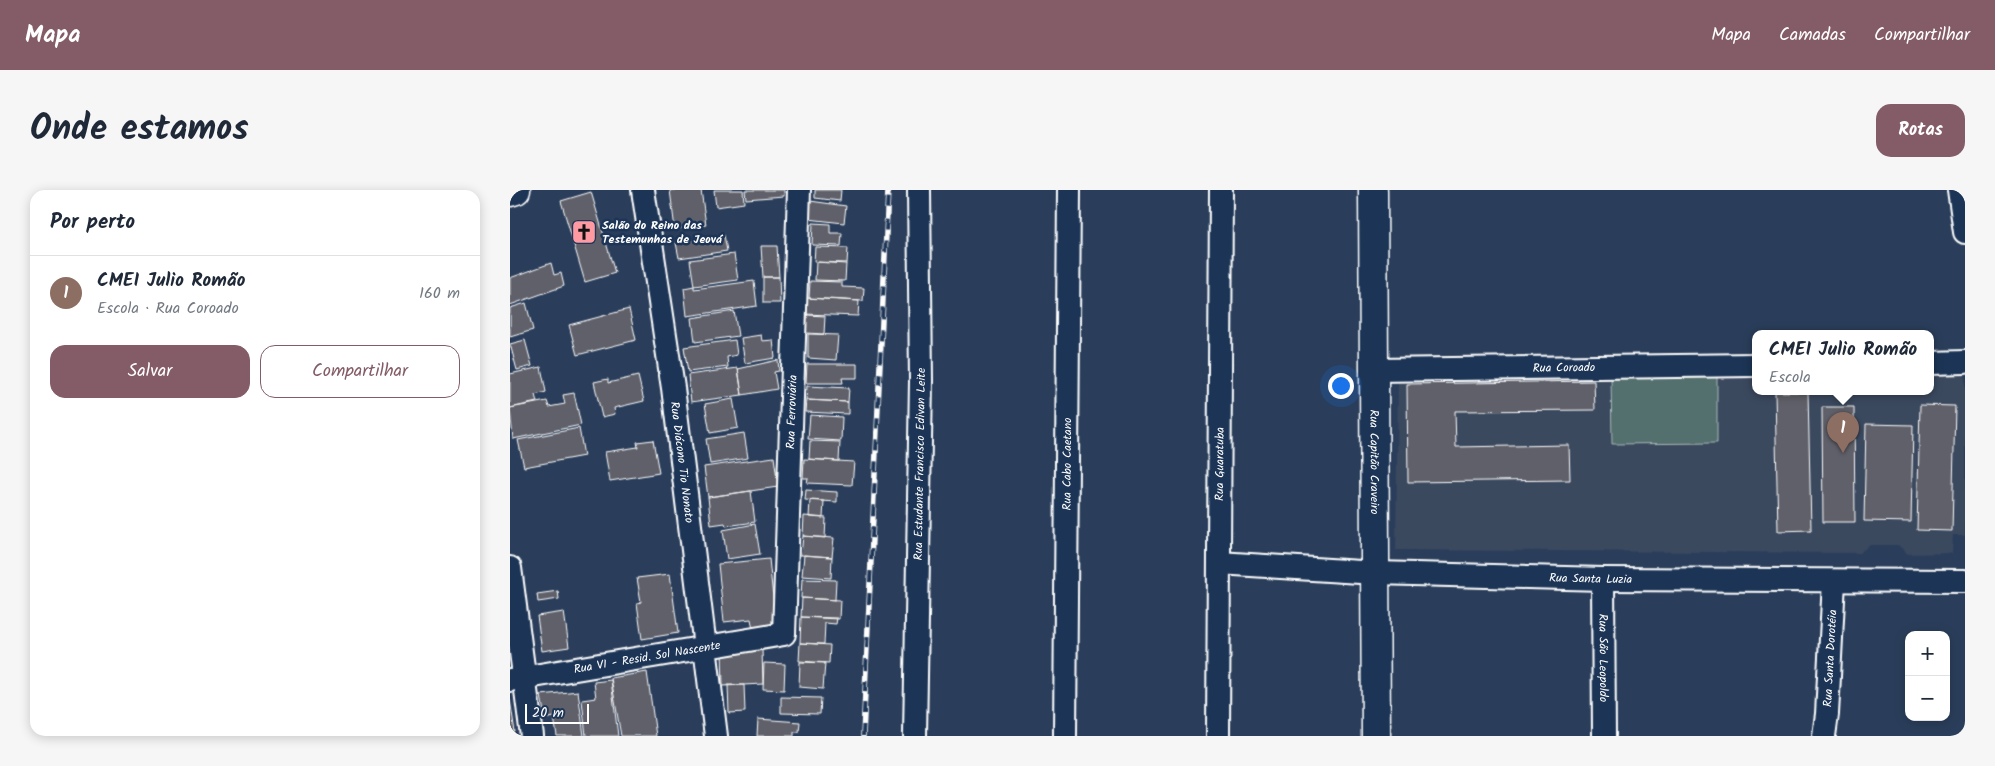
<!DOCTYPE html>
<html lang="pt">
<meta charset="utf-8">
<style>
:root{--surface:#fff;--page:#f6f6f7;--text:#1f2937;--muted:#747a83;--line:#e0e1e3;--accent:#845c67}
body{margin:0;font-family:Kalam,sans-serif;background:var(--page);color:var(--text)}
.controls{position:absolute;right:15px;bottom:15px;display:grid;overflow:hidden;border-radius:10px;box-shadow:0 2px 12px #0003}
.controls button{width:45px;height:45px;display:grid;place-items:center;padding:0;border:0;border-bottom:1px solid var(--line);background:var(--surface);color:var(--text);font:25px sans-serif}
.scale{position:absolute;left:15px;bottom:12px;width:64px;box-sizing:border-box;padding-left:5px;border:2px solid #fff;border-top:0;font-size:14px;line-height:18px;white-space:nowrap;color:#fff;-webkit-text-stroke:4px #1d3557;paint-order:stroke}
.you{position:absolute;left:830px;top:195px;width:18px;height:18px;margin:-12px;border:4px solid #fff;border-radius:50%;background:#1a73e8;box-shadow:0 0 0 8px #1a73e833}
.badge{display:grid;place-items:center;width:32px;height:32px;border-radius:50%;background:var(--accent);color:#fff;font-size:16px;font-weight:700}
.pin{position:absolute;translate:-50% -41px;filter:drop-shadow(0 1px 2px #0008)}
.pin::after{content:'';position:absolute;top:26px;width:18px;height:15px;background:inherit;clip-path:polygon(0 0,100% 0,50% 100%)}
.popup{position:absolute;left:1242px;top:140px;width:182px;height:65px;box-sizing:border-box;display:grid;place-content:center;border-radius:10px;background:var(--surface);filter:drop-shadow(0 1px 4px #0005);font-size:16px;white-space:nowrap;color:var(--muted)}
.popup b{font-size:19px;color:var(--text)}
.popup::after{content:'';position:absolute;left:50%;top:100%;margin-left:-10px;border:10px solid transparent;border-top-color:var(--surface)}
.list{margin:0;padding:0;list-style:none}
h2{display:flex;justify-content:space-between;align-items:center;height:65px;margin:0;padding:0 20px;font-size:21px}
h2 small{font-size:16px;font-weight:400;color:var(--muted)}
.list li{display:grid;grid-template-columns:32px 1fr auto;gap:15px;align-items:center;box-sizing:border-box;height:75px;padding:0 20px;border-top:1px solid var(--line)}
.list b{display:block;font-size:19px;white-space:nowrap}
.list p{margin:0;font-size:16px;white-space:nowrap;color:var(--muted)}
.list em{font-size:16px;font-style:normal;color:var(--muted)}
.actions{display:flex;gap:10px;padding:15px 20px}
.actions a{flex:1;padding:11px 0;border:1px solid var(--accent);border-radius:15px;text-align:center;font-size:18px;color:var(--accent)}
.actions .main{background:var(--accent);color:#fff}
.map{position:relative;flex:none;width:1455px;height:546px;overflow:hidden;border-radius:15px}
header{display:flex;align-items:center;gap:30px;box-sizing:border-box;height:70px;padding:0 25px;background:var(--accent);color:#fff}
header strong{font-size:24px}
nav{display:flex;gap:28px;margin-inline-start:auto;font-size:18px}
.intro{display:flex;align-items:center;justify-content:space-between;box-sizing:border-box;height:120px;padding:0 30px}
h1{margin:0;font-size:35px}
.button{padding:12px 22px;border-radius:15px;background:var(--accent);color:#fff;font-size:18px;font-weight:700}
main{display:flex;gap:30px;padding:0 30px}
aside{flex:1;background:var(--surface);border-radius:15px;box-shadow:0 2px 12px #0003}
.map>svg:first-child{display:block}
.built{fill:#3a485f}
.green{fill:#526f6e;stroke:#a8b7b6}
.building{fill:#5f6069;stroke:#fff}
.lines{fill:none;stroke-linecap:round;stroke-linejoin:round}
.street-casing{stroke:#fff;stroke-width:26}
.secondary-casing{stroke:#fff;stroke-width:31}
.street{stroke:#1d3557;stroke-width:22}
.secondary{stroke:#1d3557;stroke-width:28}
.rail-casing{stroke:#fff;stroke-width:5.5}
.rail{stroke:#1d3557;stroke-width:4;stroke-dasharray:11;stroke-linecap:butt}
.labels{text-anchor:middle;stroke-width:5;stroke-linejoin:round;paint-order:stroke}
.poi-label{font-size:12px;font-weight:bold;fill:#fff;stroke:#1d3557;text-anchor:start}
.street-label{font-size:12px;fill:#fff;stroke:#1d3557}
</style>
<header>
<strong>Mapa</strong>
<nav><a>Mapa</a><a>Camadas</a><a>Compartilhar</a></nav>
</header>
<div class="intro"><h1>Onde estamos</h1><a class="button">Rotas</a></div>
<main>
<aside>
<h2>Por perto<small></small></h2>
<ul class="list">
<li><span class="badge" style="background:#8d6e63">1</span><div><b>CMEI Julio Romão</b><p>Escola · Rua Coroado</p></div><em>160 m</em></li>
</ul>
<div class="actions"><a class="main">Salvar</a><a>Compartilhar</a></div>
</aside>
<div class="map">
<svg width="1455" height="546" viewBox="0 0 1455 546">
<rect width="100%" height="100%" fill="#2a3e5b"/>
<filter id="ink" filterUnits="userSpaceOnUse"><feTurbulence type="fractalNoise" baseFrequency=".02" numOctaves="2"/><feDisplacementMap in="SourceGraphic" scale="10" xChannelSelector="R" yChannelSelector="G"/><feConvolveMatrix kernelMatrix="1 2 1 2 8 2 1 2 1" color-interpolation-filters="sRGB"/></filter>
<g filter="url(#ink)">
<path class="built" d="M 1245,180 L 1246,202 L 1420,202 L 1421,181 L 1455,181 L 1455,345 L 1443,345 L 1442,363 L 1398,364 L 1388,355 L 1359,355 L 1350,363 L 886,360 L 888,189 Z"/>
<path class="green" d="M 1207,185 L 1207,253 L 1102,254 L 1101,186 Z"/>
<path class="building" d="M 160,0 L 191,0 L 196,35 L 165,39 Z
M 204,0 L 233,0 L 234,13 L 206,17 Z
M 235,0 L 274,0 L 274,6 L 236,9 Z
M 305,0 L 331,0 L 330,11 L 305,8 Z
M 81,2 L 105,83 L 75,92 L 51,11 Z
M 300,11 L 336,16 L 334,33 L 298,29 Z
M 303,33 L 320,34 L 320,43 L 332,43 L 331,56 L 302,55 Z
M 214,45 L 217,61 L 169,68 L 166,53 Z
M 251,56 L 267,56 L 269,87 L 253,87 Z
M 305,57 L 338,58 L 337,73 L 304,72 Z
M 224,64 L 228,90 L 184,96 L 180,70 Z
M 306,72 L 336,74 L 335,91 L 305,90 Z
M 41,73 L 44,85 L 51,83 L 54,96 L 0,115 L 0,88 Z
M 253,87 L 269,87 L 270,113 L 253,113 Z
M 244,91 L 247,116 L 177,126 L 174,98 L 184,96 L 184,99 Z
M 300,91 L 332,92 L 332,97 L 354,98 L 353,111 L 299,108 Z
M 295,108 L 349,111 L 348,126 L 294,124 Z
M 16,113 L 23,140 L 0,147 L 0,118 Z
M 119,119 L 126,150 L 67,165 L 59,135 Z
M 224,121 L 228,146 L 185,152 L 182,128 Z
M 297,125 L 315,126 L 314,144 L 296,143 Z
M 298,144 L 328,145 L 326,170 L 298,168 Z
M 251,145 L 252,151 L 263,150 L 265,168 L 235,173 L 231,148 Z
M 15,150 L 22,176 L 7,180 L 0,154 Z
M 225,150 L 227,165 L 217,167 L 218,177 L 178,182 L 174,157 Z
M 268,170 L 269,181 L 264,182 L 267,199 L 232,205 L 228,179 Z
M 297,174 L 347,174 L 347,188 L 332,188 L 333,193 L 296,193 Z
M 31,177 L 36,202 L 25,205 L 27,212 L 0,218 L 0,184 Z
M 228,178 L 232,205 L 181,212 L 178,185 Z
M 128,186 L 134,211 L 104,218 L 105,224 L 92,227 L 84,192 L 98,189 L 98,193 Z
M 1084,191 L 1085,220 L 945,221 L 946,257 L 1059,255 L 1060,290 L 898,292 L 897,194 Z
M 297,196 L 339,198 L 338,212 L 296,210 Z
M 1265,202 L 1298,202 L 1301,340 L 1268,341 Z
M 64,203 L 71,235 L 3,249 L 0,218 L 37,211 L 39,217 L 55,214 L 53,205 Z
M 223,209 L 228,238 L 200,243 L 195,214 Z
M 296,210 L 338,212 L 338,224 L 295,222 Z
M 1410,215 L 1445,216 L 1442,341 L 1407,340 Z
M 1312,217 L 1344,217 L 1345,332 L 1313,332 Z
M 300,225 L 332,227 L 331,251 L 298,249 Z
M 1356,234 L 1403,235 L 1401,332 L 1354,331 Z
M 69,238 L 74,266 L 14,277 L 8,250 Z
M 234,243 L 238,268 L 200,274 L 196,249 Z
M 143,250 L 149,283 L 100,291 L 95,262 L 128,257 L 127,252 Z
M 300,251 L 330,252 L 329,271 L 299,269 Z
M 264,267 L 268,297 L 198,307 L 194,277 Z
M 294,269 L 344,272 L 342,295 L 297,293 L 298,288 L 293,288 Z
M 296,300 L 327,302 L 327,312 L 295,310 Z
M 241,301 L 245,332 L 216,336 L 215,333 L 201,335 L 198,307 Z
M 300,310 L 314,311 L 313,328 L 299,327 Z
M 294,326 L 316,328 L 315,348 L 293,346 Z
M 245,334 L 250,364 L 217,369 L 213,340 Z
M 293,346 L 324,348 L 322,367 L 291,365 Z
M 294,365 L 322,367 L 321,388 L 292,386 Z
M 259,369 L 266,437 L 243,440 L 241,429 L 214,432 L 208,374 Z
M 160,384 L 168,443 L 132,449 L 127,413 L 131,412 L 127,388 Z
M 292,389 L 326,390 L 325,410 L 291,408 Z
M 48,401 L 49,409 L 28,412 L 27,404 Z
M 292,408 L 330,410 L 329,429 L 291,427 Z
M 54,422 L 59,457 L 32,461 L 27,426 Z
M 291,427 L 327,428 L 326,434 L 315,433 L 314,454 L 290,453 Z
M 290,453 L 320,455 L 319,473 L 289,471 Z
M 252,460 L 253,494 L 213,496 L 212,461 Z
M 290,472 L 315,473 L 313,499 L 289,497 Z
M 254,473 L 275,474 L 274,500 L 253,499 Z
M 137,482 L 146,546 L 111,546 L 101,488 Z
M 101,490 L 108,546 L 76,546 L 72,510 L 86,508 L 84,492 Z
M 218,495 L 234,495 L 235,522 L 219,523 Z
M 68,501 L 74,546 L 47,546 L 44,527 L 35,529 L 31,505 Z
M 271,507 L 311,508 L 310,524 L 271,523 Z
M 0,509 L 5,542 L 3,542 L 4,546 L 0,546 Z
M 248,529 L 290,532 L 289,542 L 284,542 L 284,546 L 247,546 Z"/>
<g class="lines">
<defs>
<g id="street">
<path id="s1" d="M 133,0 L 163,198 L 206,546"/>
<path d="M 1449,0 L 1455,42"/>
<path d="M 1420,173 L 1455,172"/>
<path id="s2" d="M 863,180 L 1246,175"/>
<path id="s3" d="M 709,373 L 866,383 L 1093,389 L 1455,391"/>
<path d="M 0,378 L 22,546"/>
<path id="s4" d="M 1093,389 L 1094,546"/>
<path id="s5" d="M 0,490 L 274,444 L 289,0"/>
<path id="s6" d="M 405,546 L 411,191 L 409,0"/>
<path id="s7" d="M 555,546 L 559,0"/>
<path id="s8" d="M 708,546 L 711,0"/>
<path id="s9" d="M 1314,546 L 1317,524 L 1324,391"/>
</g>
<g id="secondary">
<path id="s10" d="M 863,0 L 866,546"/>
<path d="M 0,2 L 6,0"/>
</g>
</defs>
<use href="#street" class="street-casing"/>
<use href="#secondary" class="secondary-casing"/>
<use href="#street" class="street"/>
<use href="#secondary" class="secondary"/>
<defs>
<path id="rail" d="M 353,546 L 378,0"/>
</defs>
<use href="#rail" class="rail-casing"/>
<use href="#rail" class="rail"/>
</g>
</g>
<defs>
<symbol id="church-square" viewBox="-11 -11 22 22"><rect x="-9" y="-9" width="18" height="18" rx="4" fill="#ff9aa2" stroke="#1d3557"/><path d="M-1.2-6h2.4v3.5h3.3v2.4h-3.3V6h-2.4V-.1h-3.3v-2.4h3.3Z" fill="#111"/></symbol>
</defs>
<g fill-rule="evenodd">
<use href="#church-square" x="60" y="28" width="28" height="28"/>
</g>
<g class="labels">
<g class="poi-label">
<text x="92" y="39">Salão do Reino das<tspan x="92" dy="14">Testemunhas de Jeová</tspan></text>
</g>
<g class="street-label">
<text dy="4" stroke="none"><textPath href="#s2" startOffset="191">Rua Coroado</textPath></text>
<text dy="4" stroke="none"><textPath href="#s5" startOffset="500">Rua Ferroviária</textPath></text>
<text dy="4" stroke="none"><textPath href="#s1" startOffset="275">Rua Diácono Tio Nonato</textPath></text>
<text dy="4" stroke="none"><textPath href="#s6" startOffset="272">Rua Estudante Francisco Edivan Leite</textPath></text>
<text dy="4" stroke="none"><textPath href="#s7" startOffset="272">Rua Cabo Caetano</textPath></text>
<text dy="4" stroke="none"><textPath href="#s8" startOffset="272">Rua Guaratuba</textPath></text>
<text dy="4" stroke="none"><textPath href="#s10" startOffset="272">Rua Capitão Craveiro</textPath></text>
<text dy="4" stroke="none"><textPath href="#s3" startOffset="372">Rua Santa Luzia</textPath></text>
<text dy="4" stroke="none"><textPath href="#s5" startOffset="139">Rua VI - Resid. Sol Nascente</textPath></text>
<text dy="4" stroke="none"><textPath href="#s4" startOffset="79">Rua São Leopoldo</textPath></text>
<text dy="4" stroke="none"><textPath href="#s9" startOffset="78">Rua Santa Dorotéia</textPath></text>
</g>
</g>
</svg>
<div class="controls">
<button>+</button>
<button>−</button>
</div>
<div class="scale">20 m</div>
<div class="you"></div>
<div class="pin badge" style="left:1333px;top:263px;background:#8d6e63">1</div>
<div class="popup"><b>CMEI Julio Romão</b>Escola</div>
</div>
</main>
